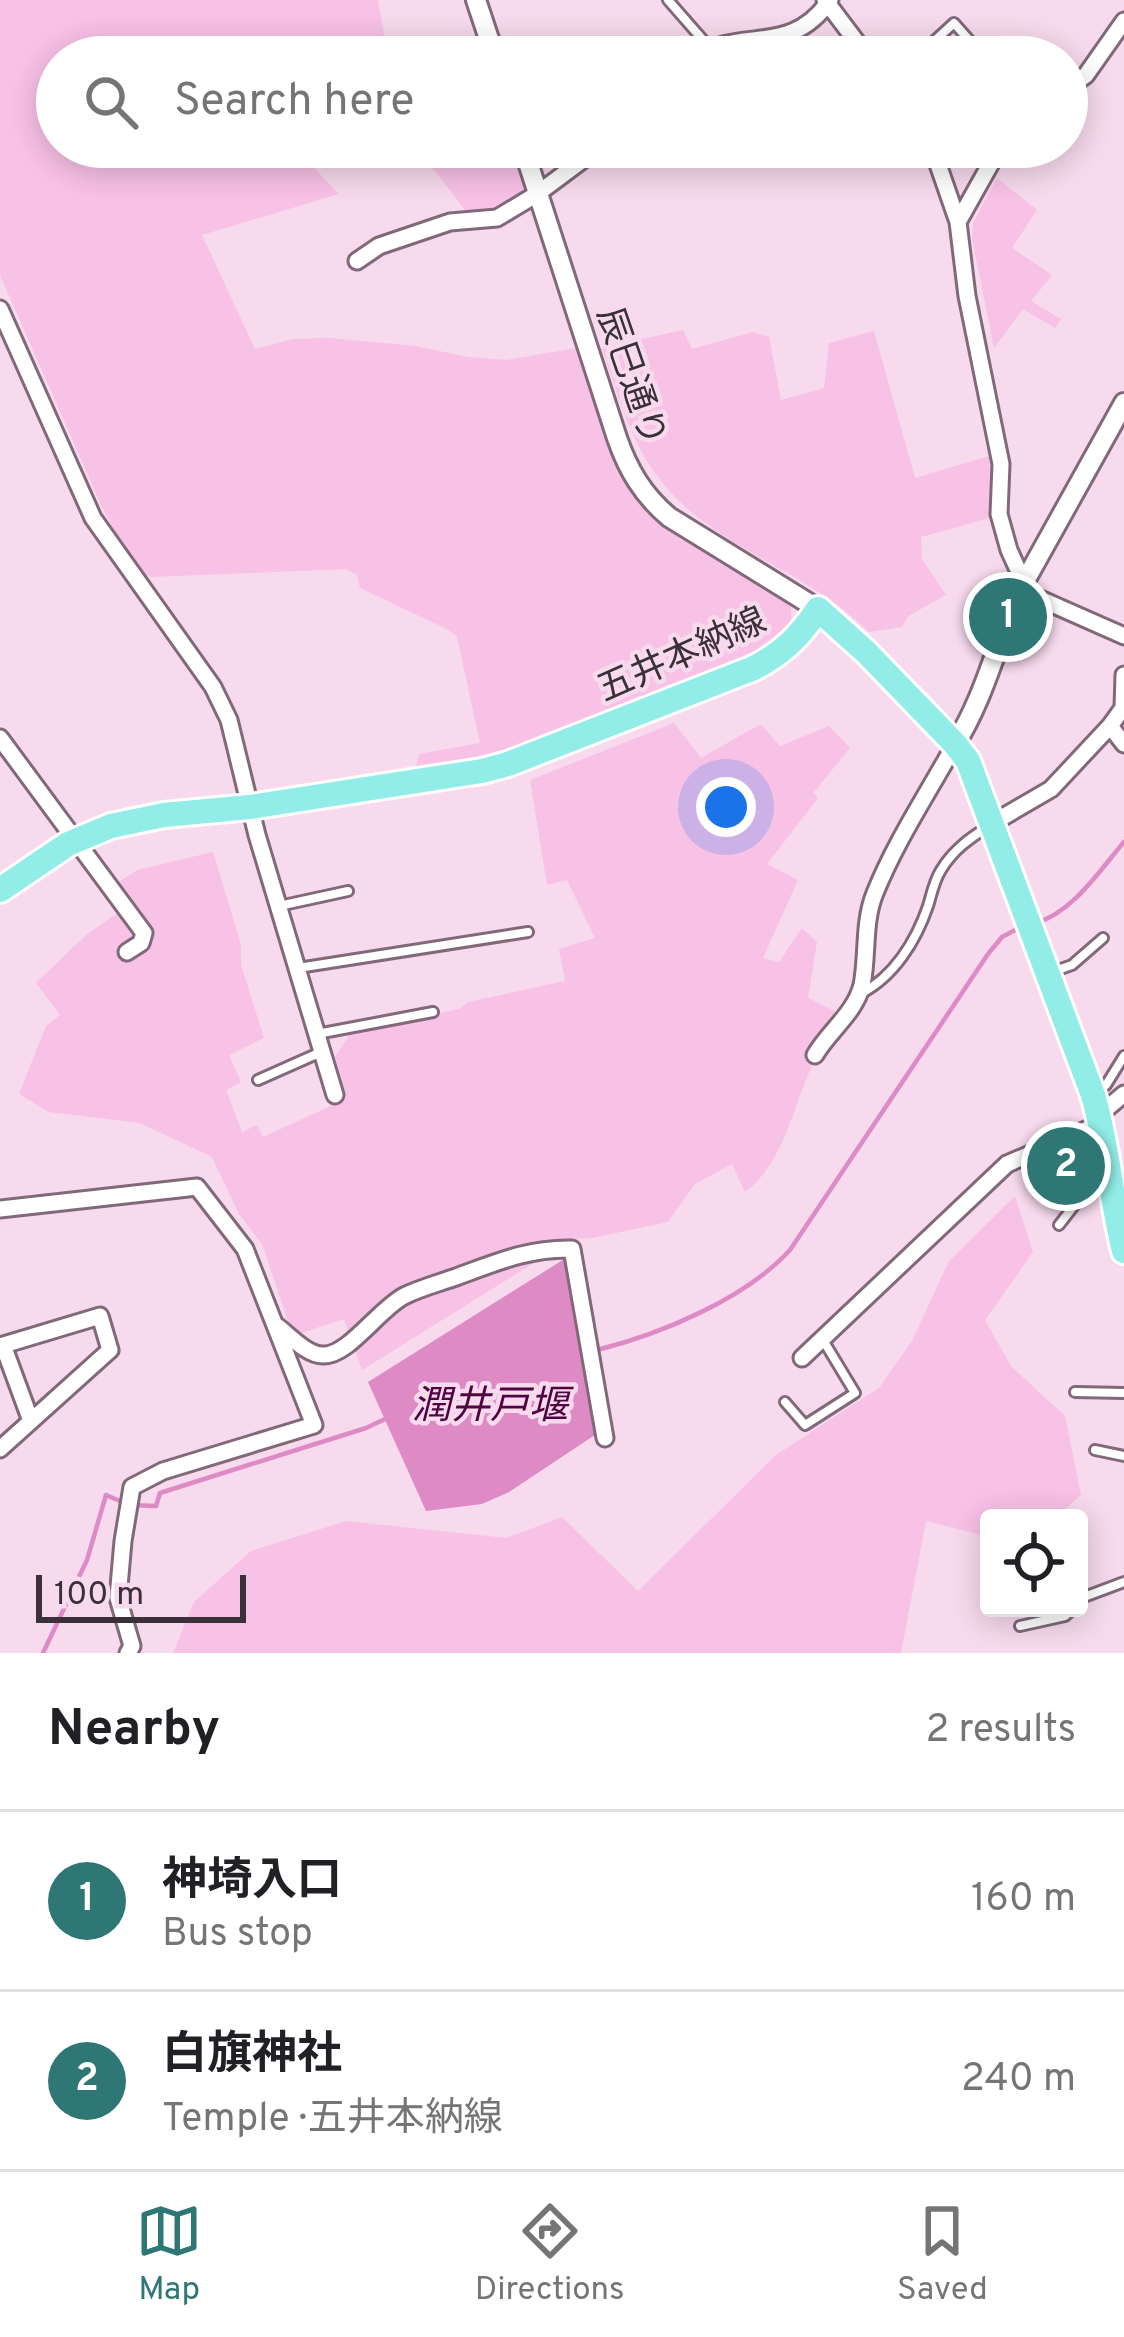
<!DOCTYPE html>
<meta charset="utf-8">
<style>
:root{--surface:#fff;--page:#f6f6f6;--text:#202124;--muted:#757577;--line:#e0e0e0;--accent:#2e7774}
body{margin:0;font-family:Overpass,"Noto Sans JP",sans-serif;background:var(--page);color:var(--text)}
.controls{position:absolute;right:36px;bottom:36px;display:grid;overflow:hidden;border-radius:12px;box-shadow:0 6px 30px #0003}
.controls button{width:108px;height:108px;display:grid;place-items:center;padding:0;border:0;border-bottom:3px solid var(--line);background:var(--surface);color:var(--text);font:60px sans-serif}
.scale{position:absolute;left:36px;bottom:30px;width:210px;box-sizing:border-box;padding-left:12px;border:6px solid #3a3037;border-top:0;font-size:33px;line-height:42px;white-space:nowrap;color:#3a3037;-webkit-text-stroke:9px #f7daed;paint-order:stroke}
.you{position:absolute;left:726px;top:807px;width:42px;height:42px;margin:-30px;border:9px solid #fff;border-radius:50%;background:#1a73e8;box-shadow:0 0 0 18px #1a73e833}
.badge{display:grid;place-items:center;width:78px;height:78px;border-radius:50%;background:var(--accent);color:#fff;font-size:39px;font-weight:700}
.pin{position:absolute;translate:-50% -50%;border:6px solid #fff;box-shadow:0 3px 12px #0006}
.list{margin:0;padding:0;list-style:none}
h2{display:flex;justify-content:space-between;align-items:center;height:156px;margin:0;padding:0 48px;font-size:51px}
h2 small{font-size:39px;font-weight:400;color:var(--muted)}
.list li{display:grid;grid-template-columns:78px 1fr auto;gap:36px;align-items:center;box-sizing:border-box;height:180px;padding:0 48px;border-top:3px solid var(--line)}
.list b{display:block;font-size:45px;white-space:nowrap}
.list p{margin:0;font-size:39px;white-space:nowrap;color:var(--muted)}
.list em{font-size:39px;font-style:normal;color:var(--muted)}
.icon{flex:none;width:66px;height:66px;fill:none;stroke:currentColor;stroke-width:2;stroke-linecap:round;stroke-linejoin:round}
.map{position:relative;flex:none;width:1124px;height:1653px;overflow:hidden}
.search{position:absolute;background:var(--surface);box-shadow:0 6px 30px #0003;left:36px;right:36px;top:36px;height:132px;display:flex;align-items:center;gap:30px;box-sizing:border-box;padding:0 42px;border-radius:66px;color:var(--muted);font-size:45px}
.sheet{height:516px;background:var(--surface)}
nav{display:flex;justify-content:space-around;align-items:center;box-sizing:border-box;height:168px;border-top:3px solid var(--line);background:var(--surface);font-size:33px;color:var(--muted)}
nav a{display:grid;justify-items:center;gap:6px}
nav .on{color:var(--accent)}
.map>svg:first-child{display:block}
.green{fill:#f8c1e6}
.water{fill:#dd8ac5}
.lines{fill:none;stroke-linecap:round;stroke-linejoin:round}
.stream{stroke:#dd8ac5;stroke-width:4.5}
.service-casing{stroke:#816979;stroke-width:14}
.minor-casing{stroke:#816979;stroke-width:21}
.tertiary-casing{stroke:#816979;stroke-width:24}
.primary-casing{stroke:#fff;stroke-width:30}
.service{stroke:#fff;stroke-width:8}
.minor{stroke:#fff;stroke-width:15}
.tertiary{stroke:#fff;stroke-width:18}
.primary{stroke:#92ece8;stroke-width:24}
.labels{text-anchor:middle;stroke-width:9;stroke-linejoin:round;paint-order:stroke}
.street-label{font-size:36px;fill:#3a3037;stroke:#f7daed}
.water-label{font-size:39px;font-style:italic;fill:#500341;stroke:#f7daed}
</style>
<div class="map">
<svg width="1124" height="1653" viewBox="0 0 1124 1653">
<rect width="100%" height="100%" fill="#f7daed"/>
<path class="green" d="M 0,0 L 378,0 L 388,57 L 57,57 L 57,147 L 294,147 L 339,194 L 202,235 L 255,349 L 293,339 L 329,338 L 415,346 L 468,357 L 507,360 L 583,347 L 627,476 L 790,597 L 792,630 L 759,655 L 547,736 L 481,758 L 415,770 L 419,754 L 480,743 L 457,637 L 449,630 L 360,588 L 357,575 L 346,569 L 151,577 L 144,574 L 122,544 L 101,505 L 0,275 Z
M 416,147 L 517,147 L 534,198 L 485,216 L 481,212 L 466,211 Z
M 997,178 L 1037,210 L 1012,248 L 1052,275 L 1031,301 L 1061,319 L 1055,328 L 1023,309 L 994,348 L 972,239 L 973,223 Z
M 683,330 L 692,349 L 753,332 L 769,337 L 781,400 L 824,388 L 829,343 L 874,331 L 915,478 L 1003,452 L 1004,514 L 921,537 L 922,559 L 946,595 L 908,616 L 902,627 L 869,632 C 808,570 711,548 658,477 C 630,441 617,391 602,348 Z
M 674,723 L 701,758 L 761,724 L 780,746 L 829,726 L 850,748 L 813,793 L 818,798 L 767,864 L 798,880 L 763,958 L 779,962 L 802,928 L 817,942 L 808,998 L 847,1017 C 837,1030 825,1042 817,1056 C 793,1100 787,1161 745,1192 L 732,1164 L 695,1184 L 668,1222 L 592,1238 L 572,1239 L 362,1370 L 344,1319 L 298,1334 L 292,1333 L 262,1244 L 239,1214 L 212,1157 L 140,1123 L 49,1112 L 19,1094 L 46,1026 L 60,1015 L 36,983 L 85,936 L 130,904 L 119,882 L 137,870 L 213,852 L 241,945 L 241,965 L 264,1038 L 229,1055 L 241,1082 L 226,1090 L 242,1132 L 257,1125 L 263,1137 L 346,1099 L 335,1057 L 352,1031 L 459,1009 L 468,1002 L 565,981 L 559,949 L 595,938 L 567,880 L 547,885 L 530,780 Z
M 1015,1196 L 1033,1252 L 985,1320 L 1011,1366 L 1065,1416 L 1081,1495 L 1055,1518 L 989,1518 L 989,1537 L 926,1521 L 901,1653 L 173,1653 L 194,1602 L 251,1551 L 346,1521 L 507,1538 L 562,1517 L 638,1591 L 776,1455 L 879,1388 L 912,1341 L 949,1261 Z"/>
<path class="water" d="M 574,1253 L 582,1253 L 607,1427 L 509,1492 L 482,1504 L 426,1511 L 368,1382 Z"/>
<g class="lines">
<path class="stream" d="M 1036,923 C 1073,912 1100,870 1124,842
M 597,1350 C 661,1334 745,1299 790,1250 L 988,954 L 1002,937 L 1019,928
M 43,1653 L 87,1560 L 106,1495 L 129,1505 L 156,1506 L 160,1493 L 366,1428 L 385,1419"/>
<defs>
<path id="service" d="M 668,0 L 710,48
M 917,57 L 954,23 L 984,57
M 279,906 L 348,891
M 298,968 L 528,932
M 1049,973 L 1072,965 L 1103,938
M 860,994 C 894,977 916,941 928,906 C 932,893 934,881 941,870 C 953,850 970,838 989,826
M 317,1034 L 433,1012
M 258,1080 L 321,1052
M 1096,1093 L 1106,1085 L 1124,1056
M 1059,1225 L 1101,1171
M 1075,1392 L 1124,1393
M 785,1402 L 805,1425 L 855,1393 L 823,1340
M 1095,1450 L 1124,1456
M 1079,1603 L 1084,1597 L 1124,1582
M 1020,1626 L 1065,1616 L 1074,1608"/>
<path id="minor" d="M 825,0 L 868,57
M 698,57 C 741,26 790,58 830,0
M 1067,89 L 1086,75 L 1124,21
M 932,147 L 958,222 L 967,296 L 1001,464 L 999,514 L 1009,550 L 1024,583
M 958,222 L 995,156 L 1004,147
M 357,261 L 379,246 L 450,222 L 497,218 L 537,194 L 600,147
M 0,309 L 93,518 L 213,687 L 229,720 L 257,835 L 335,1095
M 1020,590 L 1124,636
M 1110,726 L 1124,744
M 0,738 L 144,933 L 141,943 L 127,952
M 991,824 L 1051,789 L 1110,726 L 1123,708 L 1124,675
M 815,1055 C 829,1031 855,1013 862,985 C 868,955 863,922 875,893 C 896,841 928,793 955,744
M 1099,1115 L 1124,1094
M 0,1209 L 197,1187 L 245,1249 L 314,1425 L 163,1471 L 132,1487 L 123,1541 L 118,1598 L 132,1646 L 128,1653
M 277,1326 C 290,1336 307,1355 323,1355 C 348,1356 378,1310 404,1296 C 420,1288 439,1283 456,1277 C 497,1262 529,1248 572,1249 L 605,1438
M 3,1345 L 31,1421
M 0,1346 L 100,1316 L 110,1350 L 0,1449
M 802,1358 L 1007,1164 L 1102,1123"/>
<path id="tertiary" d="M 476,0 L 495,57
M 523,147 L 617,438 C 628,470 643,495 669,517 L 818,609
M 955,744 C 985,697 997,641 1020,590 L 1124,403"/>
<path id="primary" d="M 0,890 L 68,844 L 111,826 L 164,815 L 250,807 L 482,771 L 508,764 L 754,668 C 783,653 800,636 818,609 L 866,652 L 955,744 L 968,761 L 1093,1095 C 1108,1146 1111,1199 1124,1251"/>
</defs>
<use href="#service" class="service-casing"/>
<use href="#minor" class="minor-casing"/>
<use href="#tertiary" class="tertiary-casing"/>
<use href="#primary" class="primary-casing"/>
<use href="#service" class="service"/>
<use href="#minor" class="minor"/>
<use href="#tertiary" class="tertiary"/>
<use href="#primary" class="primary"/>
</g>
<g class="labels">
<g class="street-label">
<text transform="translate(633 376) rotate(71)" y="13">辰巳通り</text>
<text transform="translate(681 653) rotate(-24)" y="13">五井本納線</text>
</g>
<g class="water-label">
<text x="490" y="1418">潤井戸堰</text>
</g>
</g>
</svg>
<div class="controls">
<button><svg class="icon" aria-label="locate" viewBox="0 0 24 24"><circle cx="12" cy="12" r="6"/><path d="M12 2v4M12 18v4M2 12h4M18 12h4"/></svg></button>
</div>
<div class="scale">100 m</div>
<div class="you"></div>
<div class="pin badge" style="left:1008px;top:617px">1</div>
<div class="pin badge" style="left:1066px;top:1166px">2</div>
<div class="search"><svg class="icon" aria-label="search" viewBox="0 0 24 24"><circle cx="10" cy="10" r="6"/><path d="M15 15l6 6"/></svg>Search here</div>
</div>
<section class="sheet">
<h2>Nearby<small>2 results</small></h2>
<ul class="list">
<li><span class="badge">1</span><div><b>神埼入口</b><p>Bus stop</p></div><em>160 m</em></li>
<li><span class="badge">2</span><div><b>白旗神社</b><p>Temple · 五井本納線</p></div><em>240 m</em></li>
</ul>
</section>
<nav>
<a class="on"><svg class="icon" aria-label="map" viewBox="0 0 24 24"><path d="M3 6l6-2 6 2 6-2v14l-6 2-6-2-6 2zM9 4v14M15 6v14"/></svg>Map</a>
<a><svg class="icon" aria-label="directions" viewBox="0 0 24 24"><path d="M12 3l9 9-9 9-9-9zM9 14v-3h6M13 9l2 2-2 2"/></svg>Directions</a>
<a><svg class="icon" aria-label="saved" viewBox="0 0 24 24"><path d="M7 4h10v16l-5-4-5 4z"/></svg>Saved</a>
</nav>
